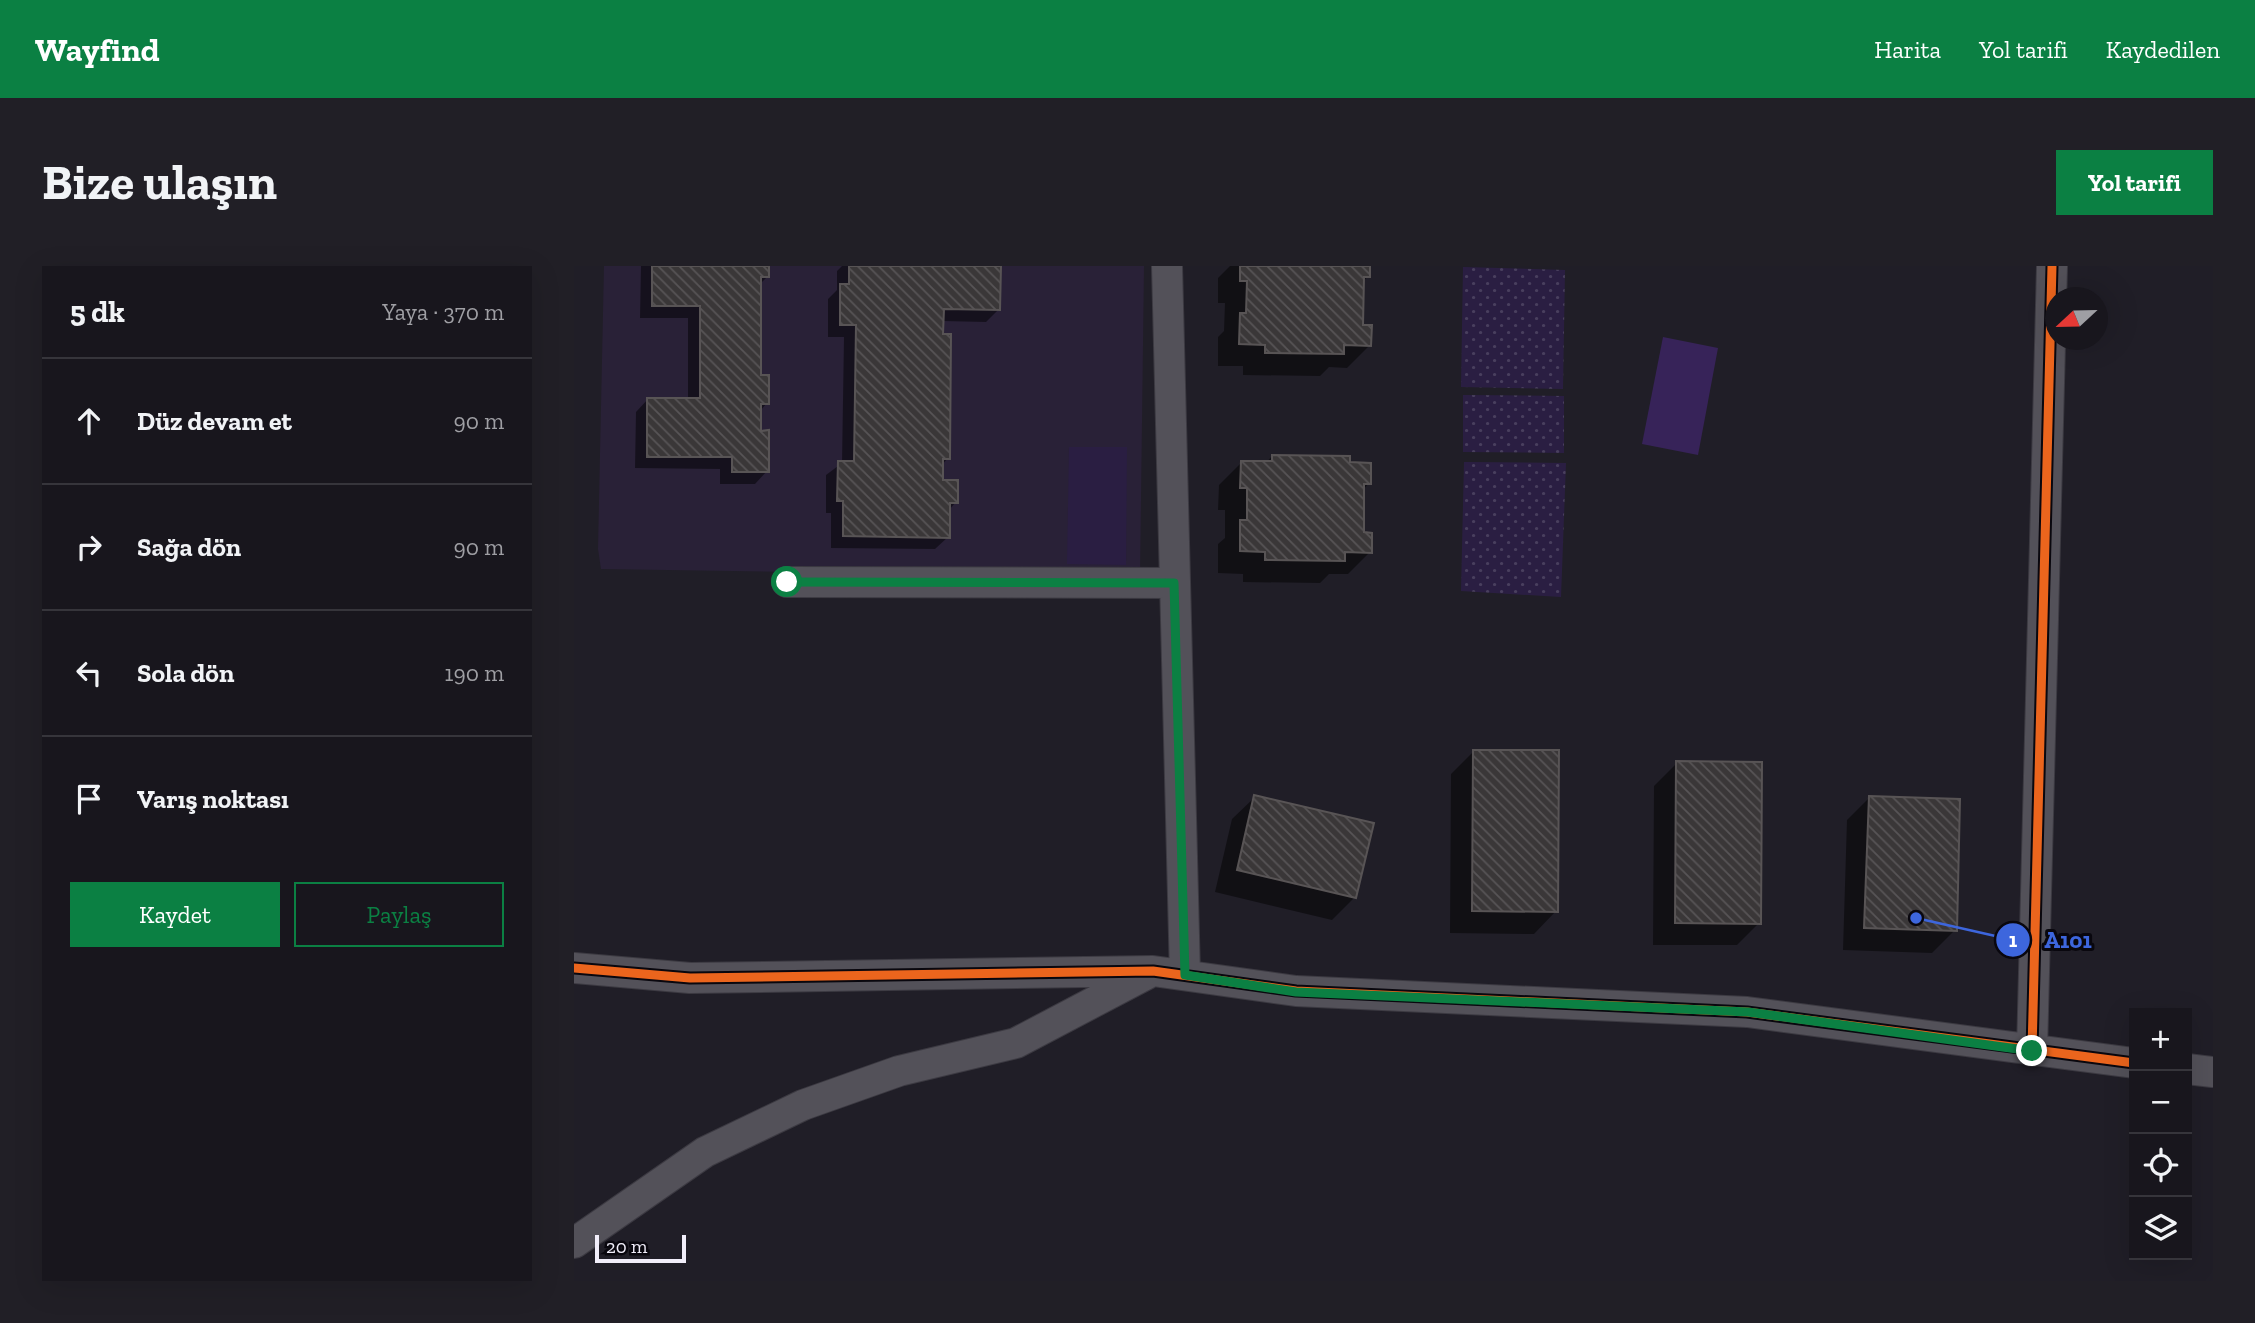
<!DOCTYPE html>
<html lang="tr">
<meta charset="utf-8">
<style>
:root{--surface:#18161d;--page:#211f26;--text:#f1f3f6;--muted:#9f9fa4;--line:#36353b;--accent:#0b8043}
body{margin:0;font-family:"Zilla Slab",serif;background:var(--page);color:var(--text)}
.controls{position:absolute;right:21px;bottom:21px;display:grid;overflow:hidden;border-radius:0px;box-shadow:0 7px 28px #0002}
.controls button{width:63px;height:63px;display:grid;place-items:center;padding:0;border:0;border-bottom:2px solid var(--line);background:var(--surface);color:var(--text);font:35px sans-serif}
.compass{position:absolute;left:1471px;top:21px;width:63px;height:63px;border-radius:50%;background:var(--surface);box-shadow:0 7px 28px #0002;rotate:248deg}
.scale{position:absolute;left:21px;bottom:18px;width:91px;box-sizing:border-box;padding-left:7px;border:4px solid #f1eefa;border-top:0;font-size:19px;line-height:24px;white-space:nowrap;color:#f1eefa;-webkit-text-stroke:5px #09070e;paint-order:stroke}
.stop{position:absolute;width:21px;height:21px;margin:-16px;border:5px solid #0b8043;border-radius:50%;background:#fff}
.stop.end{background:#0b8043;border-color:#fff;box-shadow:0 2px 7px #0008}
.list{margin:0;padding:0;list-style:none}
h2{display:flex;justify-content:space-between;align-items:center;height:91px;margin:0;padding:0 28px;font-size:30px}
h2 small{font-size:23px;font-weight:400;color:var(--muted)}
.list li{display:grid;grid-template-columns:46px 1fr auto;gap:21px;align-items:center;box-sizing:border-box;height:126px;padding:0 28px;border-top:2px solid var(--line)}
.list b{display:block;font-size:26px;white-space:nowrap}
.list em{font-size:23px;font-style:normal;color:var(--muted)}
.actions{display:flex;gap:14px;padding:21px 28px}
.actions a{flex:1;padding:16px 0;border:2px solid var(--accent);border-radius:0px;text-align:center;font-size:24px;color:var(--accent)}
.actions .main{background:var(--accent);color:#fff}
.icon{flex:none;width:38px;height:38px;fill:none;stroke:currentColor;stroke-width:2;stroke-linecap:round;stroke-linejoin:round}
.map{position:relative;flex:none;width:1639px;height:1015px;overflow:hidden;border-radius:0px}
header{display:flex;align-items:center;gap:42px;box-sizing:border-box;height:98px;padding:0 35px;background:var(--accent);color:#fff}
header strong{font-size:33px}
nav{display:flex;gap:38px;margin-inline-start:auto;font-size:24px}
.intro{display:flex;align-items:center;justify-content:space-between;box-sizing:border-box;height:168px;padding:0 42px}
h1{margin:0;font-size:49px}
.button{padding:18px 32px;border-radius:0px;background:var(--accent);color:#fff;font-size:24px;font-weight:700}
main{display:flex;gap:42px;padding:0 42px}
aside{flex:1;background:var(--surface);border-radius:0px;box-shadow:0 7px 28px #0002}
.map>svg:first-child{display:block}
.built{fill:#292137}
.grass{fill:url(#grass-dots)}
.park{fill:#2a1e42}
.water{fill:#372359}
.shadow{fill:#0007}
.building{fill:url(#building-back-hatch);stroke:#585455;stroke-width:2}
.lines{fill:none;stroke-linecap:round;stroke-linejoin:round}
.minor-casing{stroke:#3c3a42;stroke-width:32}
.minor{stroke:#535159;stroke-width:30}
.cycleway-casing{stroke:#09070e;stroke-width:13}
.cycleway{stroke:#eb651d;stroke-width:9}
.route{stroke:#0b8043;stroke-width:9}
.leader{fill:none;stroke:#3d66dd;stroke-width:2.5}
.callout-dot{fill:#3d66dd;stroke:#09070e;stroke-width:2.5}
.mark-label{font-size:21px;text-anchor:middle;font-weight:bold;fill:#fff}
.callout-label{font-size:23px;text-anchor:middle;font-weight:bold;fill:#3d66dd;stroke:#09070e;stroke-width:6;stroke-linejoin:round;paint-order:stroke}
</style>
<header>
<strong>Wayfind</strong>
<nav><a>Harita</a><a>Yol tarifi</a><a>Kaydedilen</a></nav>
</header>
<div class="intro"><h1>Bize ulaşın</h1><a class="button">Yol tarifi</a></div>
<main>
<aside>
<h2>5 dk<small>Yaya · 370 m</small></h2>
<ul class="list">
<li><svg class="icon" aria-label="ahead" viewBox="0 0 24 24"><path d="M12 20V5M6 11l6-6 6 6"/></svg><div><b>Düz devam et</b></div><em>90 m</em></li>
<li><svg class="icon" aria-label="right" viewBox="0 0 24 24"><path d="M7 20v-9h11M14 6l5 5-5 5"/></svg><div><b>Sağa dön</b></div><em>90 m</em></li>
<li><svg class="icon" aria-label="left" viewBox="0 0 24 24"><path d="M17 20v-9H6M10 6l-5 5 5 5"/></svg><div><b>Sola dön</b></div><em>190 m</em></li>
<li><svg class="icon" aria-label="arrive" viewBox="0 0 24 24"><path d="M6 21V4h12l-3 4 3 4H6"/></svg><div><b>Varış noktası</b></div></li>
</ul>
<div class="actions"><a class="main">Kaydet</a><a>Paylaş</a></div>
</aside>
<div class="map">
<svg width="1639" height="1015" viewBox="0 0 1639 1015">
<defs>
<pattern id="grass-dots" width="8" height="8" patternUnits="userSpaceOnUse" patternTransform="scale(1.75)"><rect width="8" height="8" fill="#2a1e42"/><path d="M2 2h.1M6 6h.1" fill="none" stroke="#493f5e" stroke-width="1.8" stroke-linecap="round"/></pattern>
<pattern id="building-back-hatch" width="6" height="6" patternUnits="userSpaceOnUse" patternTransform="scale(1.75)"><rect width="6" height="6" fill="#3a3738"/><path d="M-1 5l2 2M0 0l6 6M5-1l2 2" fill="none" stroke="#575456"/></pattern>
</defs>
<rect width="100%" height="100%" fill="#201e27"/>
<path class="built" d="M 30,0 L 570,0 L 566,311 L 27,303 L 24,283 Z"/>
<path class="grass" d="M 889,1 L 991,4 L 989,123 L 887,121 Z
M 889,129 L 990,130 L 990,187 L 889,186 Z
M 890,196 L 992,197 L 987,331 L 887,325 Z"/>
<path class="park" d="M 495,181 L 553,181 L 552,299 L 493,298 Z"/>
<path class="water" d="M 1089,71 L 1144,82 L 1124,189 L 1068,178 Z"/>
<path class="shadow" d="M 67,0 L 194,0 L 194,10 L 186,18 L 186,111 L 193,137 L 186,145 L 185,167 L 193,205 L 181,218 L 146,218 L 146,203 L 61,202 L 62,146 L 74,133 L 114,134 L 114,52 L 66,52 Z
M 268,0 L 425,0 L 425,43 L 412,56 L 368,55 L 374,192 L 367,200 L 367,216 L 382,236 L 375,244 L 374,271 L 361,283 L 257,282 L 257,247 L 252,247 L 252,209 L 268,197 L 270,71 L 254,71 L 254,33 L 263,24 L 263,5 Z
M 656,0 L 795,0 L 794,10 L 788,17 L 787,61 L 796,79 L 773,102 L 755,101 L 746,110 L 669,109 L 669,100 L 644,100 L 644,71 L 650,65 L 651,37 L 644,37 L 644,12 Z
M 698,190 L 774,198 L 795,217 L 789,224 L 788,268 L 796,286 L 774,308 L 755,308 L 746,317 L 669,316 L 669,308 L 644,307 L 644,278 L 651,272 L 651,244 L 644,244 L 645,219 L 668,196 L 692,197 Z
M 900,485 L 982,645 L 960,668 L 876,667 L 877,508 Z
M 1103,497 L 1185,657 L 1163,679 L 1079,679 L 1080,520 Z
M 681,531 L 781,631 L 758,654 L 641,626 L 658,553 Z
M 1295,532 L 1381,664 L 1358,687 L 1269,684 L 1273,554 Z"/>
<path class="building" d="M 78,0 L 195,0 L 195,11 L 187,11 L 187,109 L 195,109 L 195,138 L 187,138 L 187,165 L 195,164 L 195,206 L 158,206 L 158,191 L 73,191 L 73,132 L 126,132 L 126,40 L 78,40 Z
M 275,0 L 427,0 L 426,44 L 370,43 L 369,68 L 377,68 L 376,193 L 369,193 L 369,214 L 384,214 L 384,237 L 376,237 L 376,272 L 269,270 L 269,235 L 263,235 L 264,195 L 280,195 L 282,59 L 266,59 L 266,18 L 275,18 Z
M 666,0 L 796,0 L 796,11 L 790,11 L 789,59 L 798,59 L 797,80 L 770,79 L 770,88 L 691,87 L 691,79 L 665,78 L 666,47 L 672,47 L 673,15 L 666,15 Z
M 698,189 L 776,190 L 776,196 L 797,197 L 797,218 L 790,218 L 790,266 L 798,267 L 798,287 L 771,286 L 771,295 L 691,294 L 691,286 L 666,285 L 666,254 L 673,254 L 673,222 L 666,222 L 667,195 L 698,195 Z
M 899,484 L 985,484 L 984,646 L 898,645 Z
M 1102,495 L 1188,496 L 1187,658 L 1101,657 Z
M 680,529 L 800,557 L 782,632 L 663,604 Z
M 1295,530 L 1386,533 L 1383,665 L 1290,662 Z"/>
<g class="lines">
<defs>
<path id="minor" d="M 593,0 L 611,709
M 213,316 L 600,317
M 0,702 L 116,712 L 579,705 L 722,725 L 1173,746 L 1560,797
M 1458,785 L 1478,0
M 1613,803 L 1639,806
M 0,977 L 131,886 L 229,839 L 325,805 L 442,777 L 573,708"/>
</defs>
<use href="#minor" class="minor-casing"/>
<use href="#minor" class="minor"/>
<defs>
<path id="cycleway" d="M 0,702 L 116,712 L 579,705 L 722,725 L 1173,746 L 1560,797
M 1458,785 L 1478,0"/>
</defs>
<use href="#cycleway" class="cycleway-casing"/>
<use href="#cycleway" class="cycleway"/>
</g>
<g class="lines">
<path class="route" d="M 213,316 L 600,317 L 611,709 L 722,726 L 1174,746 L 1458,785"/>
</g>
<path class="leader" d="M1342 652L1439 674"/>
<g class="callout-dot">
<circle cx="1342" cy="652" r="7"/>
<circle cx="1439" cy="674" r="18"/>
</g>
<g class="mark-label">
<text x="1439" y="681">1</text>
</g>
<g class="callout-label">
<text x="1494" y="682">A101</text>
</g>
</svg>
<div class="controls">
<button>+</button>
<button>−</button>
<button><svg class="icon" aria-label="locate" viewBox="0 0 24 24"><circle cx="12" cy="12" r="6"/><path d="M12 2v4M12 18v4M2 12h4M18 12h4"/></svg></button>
<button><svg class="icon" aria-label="layers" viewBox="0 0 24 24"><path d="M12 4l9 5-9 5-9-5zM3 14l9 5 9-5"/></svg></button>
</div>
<svg class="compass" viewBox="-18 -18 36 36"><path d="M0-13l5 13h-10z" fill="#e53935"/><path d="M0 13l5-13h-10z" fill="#9f9fa4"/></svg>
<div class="scale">20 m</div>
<div class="stop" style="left:213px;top:316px"></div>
<div class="stop end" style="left:1458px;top:785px"></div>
</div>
</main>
